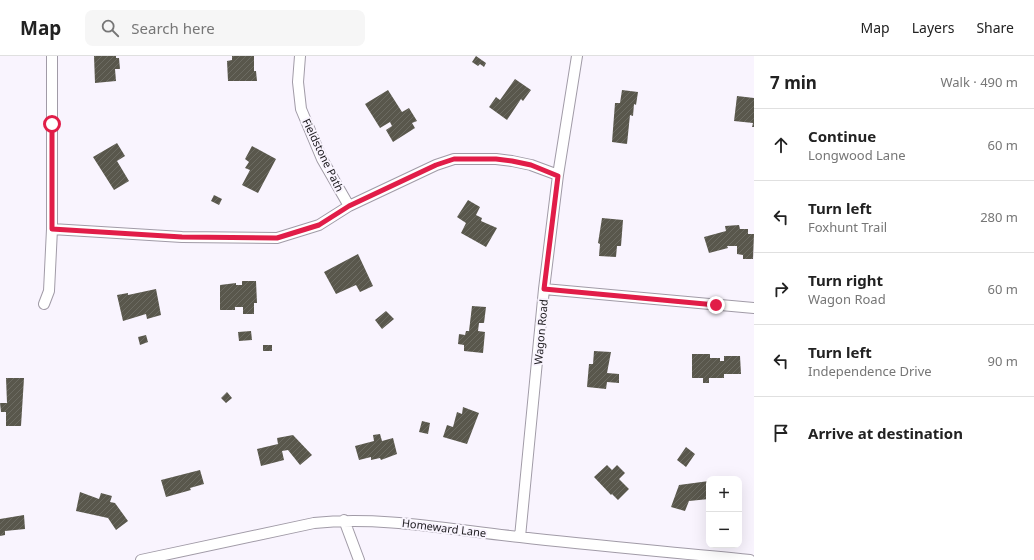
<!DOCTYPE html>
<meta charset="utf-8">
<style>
:root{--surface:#fff;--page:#f6f6f6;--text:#222;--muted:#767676;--line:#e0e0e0}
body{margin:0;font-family:"Noto Sans",sans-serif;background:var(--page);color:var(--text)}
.controls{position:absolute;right:12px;bottom:12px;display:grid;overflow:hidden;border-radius:8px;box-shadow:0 4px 16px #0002}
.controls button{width:36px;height:36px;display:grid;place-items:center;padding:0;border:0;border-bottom:1px solid var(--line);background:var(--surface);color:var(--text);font:20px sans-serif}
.stop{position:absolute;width:12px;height:12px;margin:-9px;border:3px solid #e11d48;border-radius:50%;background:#fff}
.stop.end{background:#e11d48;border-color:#fff;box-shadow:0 1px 4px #0008}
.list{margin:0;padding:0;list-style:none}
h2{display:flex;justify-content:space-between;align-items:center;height:52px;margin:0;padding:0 16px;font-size:17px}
h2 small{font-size:13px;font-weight:400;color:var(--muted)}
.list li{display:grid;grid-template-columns:26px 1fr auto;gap:12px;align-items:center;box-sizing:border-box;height:72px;padding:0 16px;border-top:1px solid var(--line)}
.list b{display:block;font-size:15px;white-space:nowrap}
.list p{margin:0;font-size:13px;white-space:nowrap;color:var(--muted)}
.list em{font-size:13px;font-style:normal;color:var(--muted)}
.icon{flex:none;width:22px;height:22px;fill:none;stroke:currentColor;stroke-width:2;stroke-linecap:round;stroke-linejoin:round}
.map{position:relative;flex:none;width:754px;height:504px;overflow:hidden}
header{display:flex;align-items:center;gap:24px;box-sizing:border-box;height:56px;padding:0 20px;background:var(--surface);border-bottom:1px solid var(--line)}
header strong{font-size:19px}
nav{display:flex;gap:22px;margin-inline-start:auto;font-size:14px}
.search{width:280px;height:36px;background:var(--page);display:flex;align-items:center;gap:10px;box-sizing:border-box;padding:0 14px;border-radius:8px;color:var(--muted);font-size:15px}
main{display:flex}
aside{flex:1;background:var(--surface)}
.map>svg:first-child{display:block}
.building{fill:url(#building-hatch)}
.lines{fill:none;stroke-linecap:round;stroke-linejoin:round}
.street-casing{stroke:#a19ba7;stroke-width:12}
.street{stroke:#fff;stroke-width:10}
.route{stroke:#e11d48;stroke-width:5}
.labels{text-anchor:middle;stroke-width:4;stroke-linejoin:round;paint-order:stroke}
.street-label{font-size:11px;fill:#1a181c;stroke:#f9f4fe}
</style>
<header>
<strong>Map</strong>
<div class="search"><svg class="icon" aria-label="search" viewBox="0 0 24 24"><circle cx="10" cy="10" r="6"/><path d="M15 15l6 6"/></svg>Search here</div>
<nav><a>Map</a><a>Layers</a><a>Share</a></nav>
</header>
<main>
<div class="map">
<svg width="754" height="504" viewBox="0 0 754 504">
<defs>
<pattern id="building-hatch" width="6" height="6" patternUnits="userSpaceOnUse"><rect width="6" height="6" fill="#59574c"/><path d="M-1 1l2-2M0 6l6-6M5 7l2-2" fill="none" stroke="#6c6b62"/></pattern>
</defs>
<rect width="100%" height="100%" fill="#f9f4fe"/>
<path class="building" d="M 94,0 L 116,0 L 116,2 L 119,2 L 120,13 L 115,13 L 116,25 L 95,27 Z
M 232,0 L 254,0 L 254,15 L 256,15 L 257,25 L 228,25 L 227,5 L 232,4 Z
M 476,0 L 486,7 L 484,11 L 480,8 L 478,10 L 472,6 Z
M 515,23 L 531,34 L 523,45 L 521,43 L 507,64 L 489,51 L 496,41 L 500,44 Z
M 388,34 L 402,56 L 409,52 L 417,65 L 412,67 L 415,72 L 393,86 L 386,74 L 392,70 L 390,66 L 380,72 L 365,48 Z
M 622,34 L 638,36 L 636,49 L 634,48 L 633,60 L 630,59 L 627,88 L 612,86 L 615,47 L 620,47 Z
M 737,40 L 754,42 L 754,71 L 752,71 L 753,67 L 734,65 Z
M 117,87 L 125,100 L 117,105 L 129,125 L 114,134 L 93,101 Z
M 252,90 L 276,103 L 258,137 L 242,129 L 250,114 L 245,112 L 249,106 L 245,103 Z
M 214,139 L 222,143 L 219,149 L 211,145 Z
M 468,144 L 480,151 L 476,159 L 482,162 L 481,165 L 497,172 L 486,191 L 461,177 L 466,167 L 457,161 Z
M 602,162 L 623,164 L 621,190 L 617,190 L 616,201 L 599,200 L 600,188 L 598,187 Z
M 739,169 L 740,173 L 748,173 L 748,178 L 754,178 L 753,203 L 743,203 L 743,199 L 737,198 L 737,190 L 727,190 L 728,192 L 709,197 L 704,181 L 726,175 L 725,170 Z
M 358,198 L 373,230 L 360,236 L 356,229 L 336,238 L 324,216 Z
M 242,225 L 256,225 L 257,247 L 254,247 L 254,258 L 243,258 L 243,251 L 235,251 L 235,254 L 220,254 L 220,229 L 236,227 L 236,229 L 242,229 Z
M 156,233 L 161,259 L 147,263 L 146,258 L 123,265 L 117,239 L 128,237 L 128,239 Z
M 472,250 L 486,251 L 484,267 L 479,267 L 478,275 L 485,276 L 483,297 L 464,295 L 464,289 L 458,288 L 459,278 L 465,279 L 466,275 L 469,275 Z
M 386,255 L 394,263 L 382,273 L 375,264 Z
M 251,275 L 252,284 L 239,285 L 238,276 Z
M 146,279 L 148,286 L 140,289 L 138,281 Z
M 263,289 L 272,289 L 272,295 L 263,295 Z
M 594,295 L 611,296 L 607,317 L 619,318 L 619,327 L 607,326 L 606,333 L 587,331 L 589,308 L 593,308 Z
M 692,298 L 710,298 L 710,302 L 720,302 L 720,305 L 724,305 L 724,300 L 740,300 L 741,318 L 724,318 L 724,322 L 709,322 L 709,327 L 703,327 L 703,322 L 692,322 Z
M 6,322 L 24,322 L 21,370 L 6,370 L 6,356 L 1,356 L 0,347 L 7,347 Z
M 227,336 L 232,342 L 226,347 L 221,342 Z
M 463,351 L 479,357 L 467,388 L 443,381 L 447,369 L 453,371 L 457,356 L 462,358 Z
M 422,365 L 430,367 L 428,378 L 419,376 Z
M 380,378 L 382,385 L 393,382 L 397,398 L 381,404 L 380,402 L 371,404 L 371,401 L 359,404 L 355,390 L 374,385 L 373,379 Z
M 293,379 L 312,399 L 300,409 L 288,394 L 282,395 L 284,404 L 261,410 L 257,393 L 278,388 L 277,382 Z
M 686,391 L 695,398 L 686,411 L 677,404 Z
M 607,409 L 612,414 L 617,409 L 625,417 L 619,423 L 629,433 L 618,444 L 612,438 L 611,439 L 594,421 Z
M 200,414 L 204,428 L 190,432 L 191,434 L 166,441 L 161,424 Z
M 709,425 L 709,443 L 689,445 L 685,455 L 671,451 L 679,429 Z
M 80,436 L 99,443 L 101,437 L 112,440 L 110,446 L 115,447 L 128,465 L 116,474 L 108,462 L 76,455 Z
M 24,459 L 25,473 L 5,475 L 5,479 L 0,480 L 0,463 Z"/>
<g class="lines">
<defs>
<path id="street" d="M 300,0 L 298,26 L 301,53 L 322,103 L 349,150
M 52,173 L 182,181 L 277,182 L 319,169 L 349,150 L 436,109 L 454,103 L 496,103 L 512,105 L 531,109 L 558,119
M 544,233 L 754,252
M 44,248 L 49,235 L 52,173 L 52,0
M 344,464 L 359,504
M 520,481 L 544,233 L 558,119 L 577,0
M 141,504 L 314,467 C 383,460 452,474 520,481 C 596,490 673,496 750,504"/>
</defs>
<use href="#street" class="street-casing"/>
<use href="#street" class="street"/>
</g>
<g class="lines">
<path class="route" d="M 52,68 L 52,173 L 182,181 L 277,182 L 319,169 L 349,150 L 436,109 L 454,103 L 496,103 L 512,105 L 531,109 L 558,120 L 544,233 L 716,249"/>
</g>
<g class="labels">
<g class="street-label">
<text transform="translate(323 99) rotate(64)" y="4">Fieldstone Path</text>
<text transform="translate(541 276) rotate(-85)" y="4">Wagon Road</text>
<text transform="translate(444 472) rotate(7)" y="4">Homeward Lane</text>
</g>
</g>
</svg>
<div class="controls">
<button>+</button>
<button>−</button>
</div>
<div class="stop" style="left:52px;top:68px"></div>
<div class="stop end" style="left:716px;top:249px"></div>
</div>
<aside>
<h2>7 min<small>Walk · 490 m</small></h2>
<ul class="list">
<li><svg class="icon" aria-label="ahead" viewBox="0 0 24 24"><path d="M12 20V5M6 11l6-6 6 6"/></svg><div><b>Continue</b><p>Longwood Lane</p></div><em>60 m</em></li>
<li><svg class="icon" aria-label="left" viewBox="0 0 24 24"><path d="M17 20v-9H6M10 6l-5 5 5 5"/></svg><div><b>Turn left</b><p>Foxhunt Trail</p></div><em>280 m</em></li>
<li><svg class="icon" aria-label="right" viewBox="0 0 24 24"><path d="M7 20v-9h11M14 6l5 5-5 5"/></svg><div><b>Turn right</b><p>Wagon Road</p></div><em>60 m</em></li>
<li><svg class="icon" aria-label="left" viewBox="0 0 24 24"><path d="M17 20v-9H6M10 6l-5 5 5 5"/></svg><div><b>Turn left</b><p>Independence Drive</p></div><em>90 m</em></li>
<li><svg class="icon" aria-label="arrive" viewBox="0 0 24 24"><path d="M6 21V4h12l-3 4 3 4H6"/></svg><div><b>Arrive at destination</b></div></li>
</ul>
</aside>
</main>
